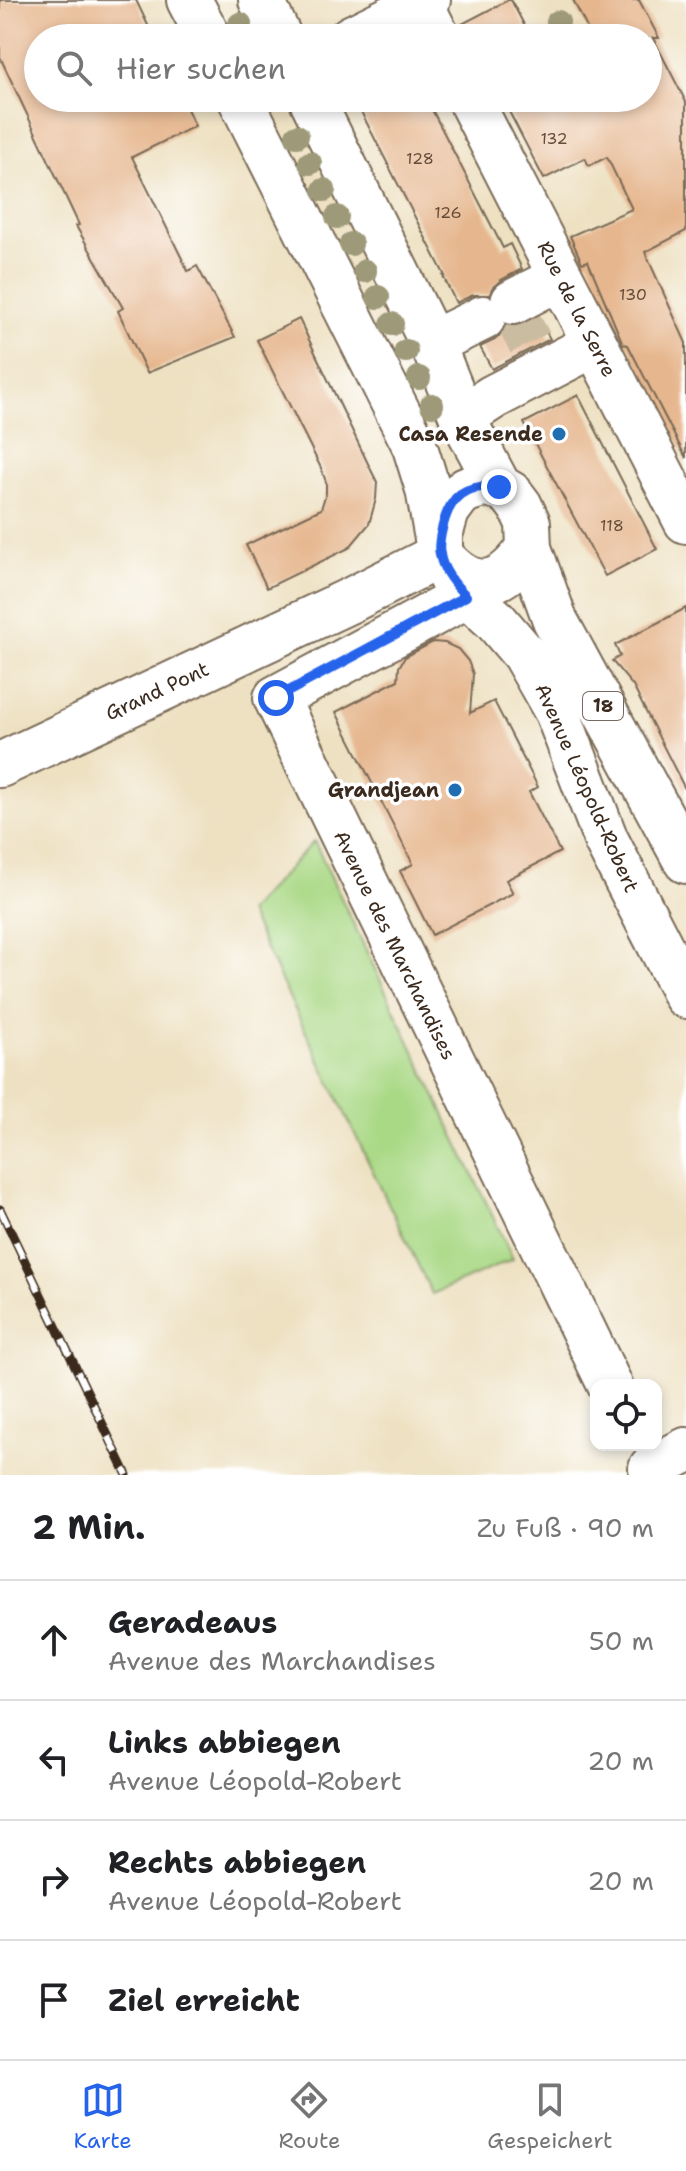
<!DOCTYPE html>
<html lang="de">
<meta charset="utf-8">
<style>
:root{--surface:#fff;--page:#f2f2f2;--text:#202124;--muted:#757577;--line:#e0e0e0;--accent:#2563eb}
body{margin:0;font-family:"Shantell Sans",sans-serif;background:var(--page);color:var(--text)}
.controls{position:absolute;right:24px;bottom:24px;display:grid;overflow:hidden;border-radius:16px;box-shadow:0 4px 12px #0003}
.controls button{width:72px;height:72px;display:grid;place-items:center;padding:0;border:0;border-bottom:2px solid var(--line);background:var(--surface);color:var(--text);font:40px sans-serif}
.stop{position:absolute;width:24px;height:24px;margin:-18px;border:6px solid #2563eb;border-radius:50%;background:#fff}
.stop.end{background:#2563eb;border-color:#fff;box-shadow:0 2px 8px #0008}
.list{margin:0;padding:0;list-style:none}
h2{display:flex;justify-content:space-between;align-items:center;height:104px;margin:0;padding:0 32px;font-size:34px}
h2 small{font-size:26px;font-weight:400;color:var(--muted)}
.list li{display:grid;grid-template-columns:52px 1fr auto;gap:24px;align-items:center;box-sizing:border-box;height:120px;padding:0 32px;border-top:2px solid var(--line)}
.list b{display:block;font-size:30px;white-space:nowrap}
.list p{margin:0;font-size:26px;white-space:nowrap;color:var(--muted)}
.list em{font-size:26px;font-style:normal;color:var(--muted)}
.icon{flex:none;width:44px;height:44px;fill:none;stroke:currentColor;stroke-width:2;stroke-linecap:round;stroke-linejoin:round}
.map{position:relative;flex:none;width:686px;height:1475px;overflow:hidden}
.search{position:absolute;background:var(--surface);box-shadow:0 4px 12px #0003;left:24px;right:24px;top:24px;height:88px;display:flex;align-items:center;gap:20px;box-sizing:border-box;padding:0 28px;border-radius:44px;color:var(--muted);font-size:30px}
.sheet{height:584px;background:var(--surface)}
nav{display:flex;justify-content:space-around;align-items:center;box-sizing:border-box;height:112px;border-top:2px solid var(--line);background:var(--surface);font-size:22px;color:var(--muted)}
nav a{display:grid;justify-items:center;gap:4px}
nav .on{color:var(--accent)}
.map>svg:first-child{display:block}
.green{fill:#aad986;stroke:#728252;stroke-width:2}
.building{fill:#e6b78f}
.lines{fill:none;stroke-linecap:round;stroke-linejoin:round}
.minor-tunnel{stroke:#cabca1;stroke-width:44;stroke-dasharray:44 22;stroke-linecap:butt}
.minor-casing{stroke:#7a6a57;stroke-width:48}
.major-casing{stroke:#7a6a57;stroke-width:48}
.minor{stroke:#fff;stroke-width:44}
.major{stroke:#fff;stroke-width:44}
.rail-casing{stroke:#3b2a1e;stroke-width:9}
.rail{stroke:#fff;stroke-width:6;stroke-dasharray:18;stroke-linecap:butt}
.tree{fill:#9e9a79}
.route{stroke:#2563eb;stroke-width:10}
.poi-dot{fill:#1f6fb2;stroke:#fff;stroke-width:3}
.labels{text-anchor:middle;stroke-width:7;stroke-linejoin:round;paint-order:stroke}
.number-label{font-size:16px;fill:#664d3a}
.shield{fill:#fff;stroke:#766a62;stroke-width:2}
.shield-label{font-size:18px;font-weight:bold;fill:#3b2a1e}
.street-label{font-size:20px;fill:#3b2a1e;stroke:#fff}
.poi-label{font-size:20px;font-weight:bold;fill:#3b2a1e;stroke:#fff;text-anchor:end}
</style>
<div class="map">
<svg width="686" height="1475" viewBox="0 0 686 1475">
<rect width="100%" height="100%" fill="#fff"/>
<filter id="ink" filterUnits="userSpaceOnUse"><feTurbulence type="fractalNoise" baseFrequency=".0125" numOctaves="2"/><feDisplacementMap in="SourceGraphic" scale="16" xChannelSelector="R" yChannelSelector="G"/><feConvolveMatrix kernelMatrix="1 2 1 2 8 2 1 2 1" color-interpolation-filters="sRGB"/></filter>
<filter id="wash" filterUnits="userSpaceOnUse"><feTurbulence type="fractalNoise" baseFrequency=".006" numOctaves="4" result="noise"/><feDisplacementMap in="SourceGraphic" scale="32" xChannelSelector="R" yChannelSelector="G"/><feGaussianBlur stdDeviation="1.8" result="paint"/><feColorMatrix in="noise" values="0 0 0 0 0 0 0 0 0 0 0 0 0 0 0 0 0 1.4 0 .05"/><feComposite in="paint" operator="in"/></filter>
<g filter="url(#wash)">
<rect width="100%" height="100%" fill="#eee1c2"/>
<path class="green" d="M 314,841 L 513,1259 L 432,1294 L 248,912 Z"/>
<g id="blocks">
<path class="building" d="M 0,0 L 136,0 L 154,38 L 38,38 L 38,98 L 182,98 L 195,126 L 132,157 L 188,271 L 197,266 L 235,337 L 147,373 L 118,311 L 123,308 L 76,226 L 79,225 L 0,57 Z
M 508,0 L 511,0 L 531,38 L 463,38 L 460,25 Z
M 573,0 L 639,0 L 659,38 L 653,38 L 686,102 L 686,231 L 645,252 L 686,343 L 686,458 L 628,345 L 623,344 L 588,261 L 582,263 L 570,236 L 632,209 L 607,157 L 589,166 L 585,158 L 544,179 L 502,98 L 648,98 L 648,38 L 592,38 Z
M 354,98 L 426,98 L 503,248 L 510,244 L 522,269 L 501,280 L 492,288 L 490,295 L 473,295 L 456,303 L 443,276 L 445,276 Z
M 538,317 L 550,339 L 492,369 L 480,347 L 495,340 L 503,333 L 506,325 L 524,324 Z
M 299,319 L 372,472 L 377,482 L 376,499 L 369,524 L 349,548 L 267,588 L 246,545 L 321,509 L 326,493 L 326,482 L 321,468 L 257,340 Z
M 578,395 L 657,549 L 605,576 L 524,423 Z
M 686,608 L 686,791 L 633,686 L 612,661 L 620,656 L 615,645 Z
M 433,642 L 445,643 L 458,649 L 468,661 L 473,674 L 470,713 L 494,701 L 538,787 L 529,792 L 560,852 L 506,880 L 513,893 L 432,935 L 400,871 L 413,864 L 336,712 L 398,680 L 399,667 L 405,657 Z"/>
</g>
</g>
<g filter="url(#ink)">
<use href="#blocks" fill-opacity="0" stroke="#7a6a57" stroke-width="2"/>
<g class="lines">
<path class="minor-tunnel" d="M 509,304 L 535,352"/>
<defs>
<path id="minor" d="M 421,4 L 438,38
M 351,38 L 428,0
M 469,98 L 686,521
M 513,302 L 561,277
M 432,343 L 483,318
M 462,417 L 493,397 L 595,344
M 466,596 L 276,698 L 610,1385
M 651,1468 L 686,1450"/>
<path id="major" d="M 189,0 L 209,38
M 261,0 L 280,38
M 240,98 L 414,444 L 428,489 L 440,555 L 452,581 L 495,620 L 524,654 L 557,712 L 606,840 L 686,996
M 311,98 L 432,343 L 462,417 L 499,487
M 529,548 C 500,589 474,594 440,555 L 440,535 L 447,511 L 458,496 L 466,490 L 482,485 L 499,487 L 511,494 L 520,506 L 528,523 L 529,548 L 555,620 L 686,861
M 0,765 L 353,599 L 440,555"/>
</defs>
<use href="#minor" class="minor-casing"/>
<use href="#major" class="major-casing"/>
<use href="#minor" class="minor"/>
<use href="#major" class="major"/>
<defs>
<path id="rail" d="M 0,1209 L 127,1475"/>
</defs>
<use href="#rail" class="rail-casing"/>
<use href="#rail" class="rail"/>
</g>
<g class="tree">
<circle cx="558" cy="22" r="12"/>
<circle cx="240" cy="24" r="12"/>
<circle cx="297" cy="136" r="12"/>
<circle cx="310" cy="163" r="12"/>
<circle cx="324" cy="190" r="12"/>
<circle cx="337" cy="217" r="12"/>
<circle cx="351" cy="244" r="12"/>
<circle cx="365" cy="271" r="12"/>
<circle cx="378" cy="297" r="12"/>
<circle cx="392" cy="324" r="12"/>
<circle cx="406" cy="351" r="12"/>
<circle cx="419" cy="378" r="12"/>
<circle cx="432" cy="405" r="12"/>
</g>
</g>
<g class="lines" filter="url(#ink)">
<path class="route" d="M 276,698 L 466,596 C 455,585 442,570 440,554 C 438,547 440,537 442,529 C 450,495 464,484 499,487"/>
</g>
<g class="poi-dot">
<circle cx="559" cy="434" r="8"/>
<circle cx="455" cy="790" r="8"/>
</g>
<g class="labels">
<g class="number-label">
<text x="554" y="144">132</text>
<text x="420" y="164">128</text>
<text x="448" y="218">126</text>
<text x="633" y="300">130</text>
<text x="612" y="531">118</text>
</g>
<rect class="shield" x="583" y="692" width="40" height="28" rx="6"/>
<g class="shield-label">
<text x="603" y="712">18</text>
</g>
<g class="street-label">
<text transform="translate(577 309) rotate(63)" y="7">Rue de la Serre</text>
<text transform="translate(157 691) rotate(-25)" y="7">Grand Pont</text>
<text transform="translate(587 788) rotate(66)" y="7">Avenue Léopold-Robert</text>
<text transform="translate(395 945) rotate(64)" y="7">Avenue des Marchandises</text>
</g>
<g class="poi-label">
<text x="543" y="441">Casa Resende</text>
<text x="439" y="797">Grandjean</text>
</g>
</g>
</svg>
<div class="controls">
<button><svg class="icon" aria-label="locate" viewBox="0 0 24 24"><circle cx="12" cy="12" r="6"/><path d="M12 2v4M12 18v4M2 12h4M18 12h4"/></svg></button>
</div>
<div class="stop" style="left:276px;top:698px"></div>
<div class="stop end" style="left:499px;top:487px"></div>
<div class="search"><svg class="icon" aria-label="search" viewBox="0 0 24 24"><circle cx="10" cy="10" r="6"/><path d="M15 15l6 6"/></svg>Hier suchen</div>
</div>
<section class="sheet">
<h2>2 Min.<small>Zu Fuß · 90 m</small></h2>
<ul class="list">
<li><svg class="icon" aria-label="ahead" viewBox="0 0 24 24"><path d="M12 20V5M6 11l6-6 6 6"/></svg><div><b>Geradeaus</b><p>Avenue des Marchandises</p></div><em>50 m</em></li>
<li><svg class="icon" aria-label="left" viewBox="0 0 24 24"><path d="M17 20v-9H6M10 6l-5 5 5 5"/></svg><div><b>Links abbiegen</b><p>Avenue Léopold-Robert</p></div><em>20 m</em></li>
<li><svg class="icon" aria-label="right" viewBox="0 0 24 24"><path d="M7 20v-9h11M14 6l5 5-5 5"/></svg><div><b>Rechts abbiegen</b><p>Avenue Léopold-Robert</p></div><em>20 m</em></li>
<li><svg class="icon" aria-label="arrive" viewBox="0 0 24 24"><path d="M6 21V4h12l-3 4 3 4H6"/></svg><div><b>Ziel erreicht</b></div></li>
</ul>
</section>
<nav>
<a class="on"><svg class="icon" aria-label="map" viewBox="0 0 24 24"><path d="M3 6l6-2 6 2 6-2v14l-6 2-6-2-6 2zM9 4v14M15 6v14"/></svg>Karte</a>
<a><svg class="icon" aria-label="directions" viewBox="0 0 24 24"><path d="M12 3l9 9-9 9-9-9zM9 14v-3h6M13 9l2 2-2 2"/></svg>Route</a>
<a><svg class="icon" aria-label="saved" viewBox="0 0 24 24"><path d="M7 4h10v16l-5-4-5 4z"/></svg>Gespeichert</a>
</nav>
